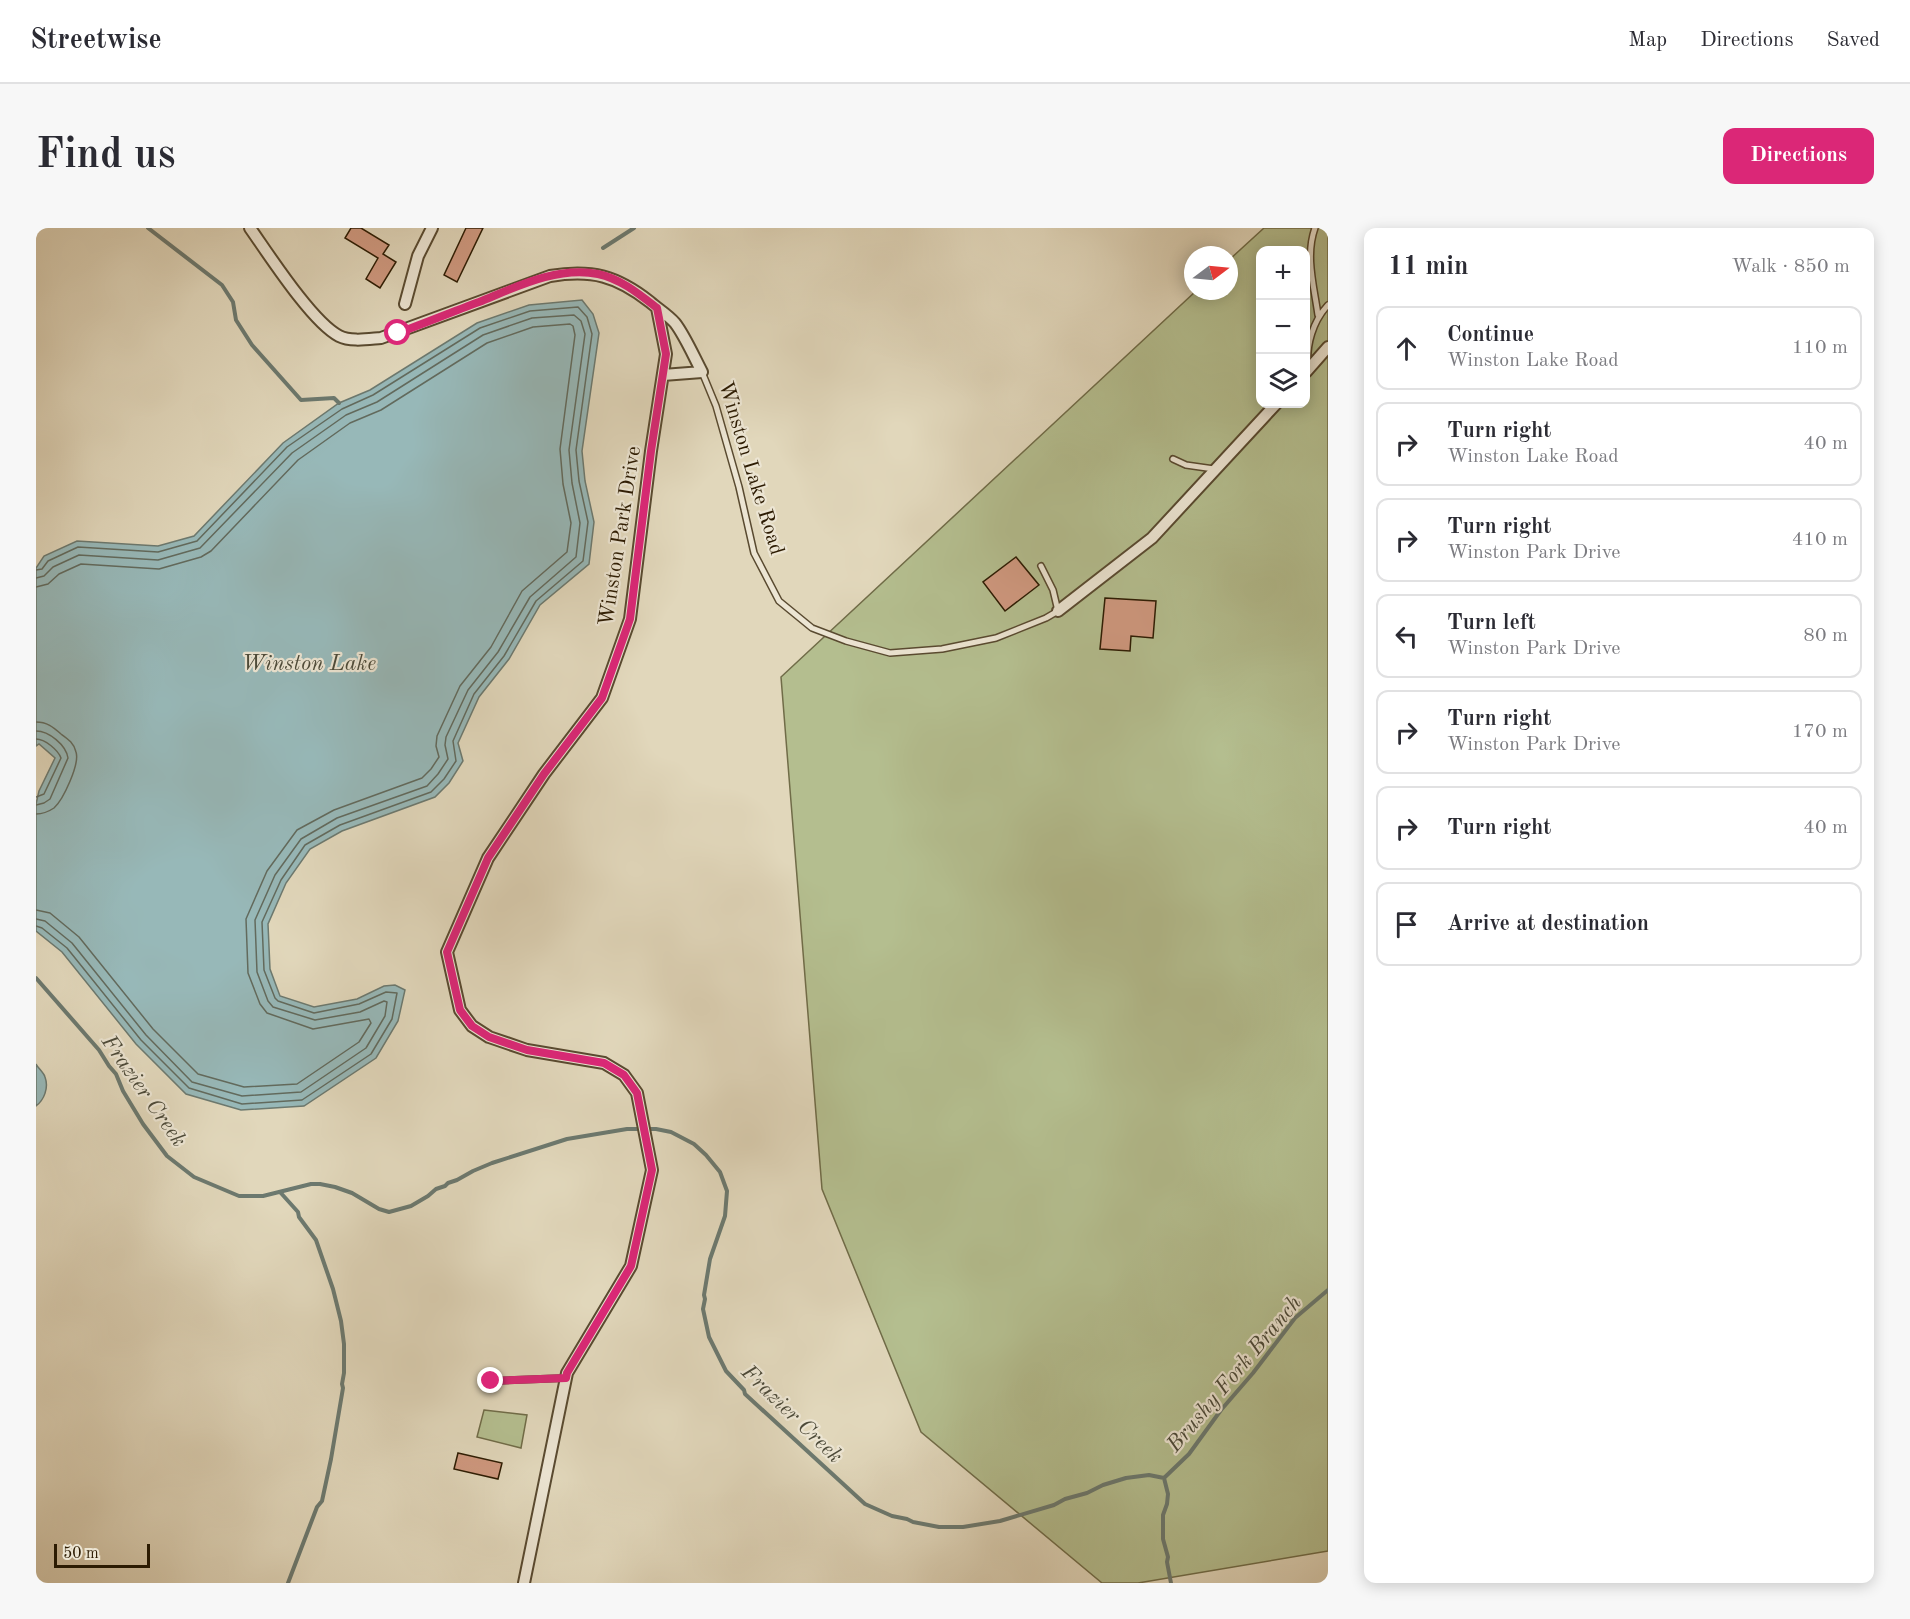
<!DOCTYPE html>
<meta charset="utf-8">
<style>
:root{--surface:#fff;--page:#f7f7f7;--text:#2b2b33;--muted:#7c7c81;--line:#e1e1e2;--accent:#db2777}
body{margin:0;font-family:"Old Standard TT",serif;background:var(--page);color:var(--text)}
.controls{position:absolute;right:18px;top:18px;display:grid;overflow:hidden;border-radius:12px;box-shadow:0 3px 15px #0003}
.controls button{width:54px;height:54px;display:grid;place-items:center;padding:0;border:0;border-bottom:2px solid var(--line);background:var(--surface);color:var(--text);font:30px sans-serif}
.compass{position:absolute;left:1148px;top:18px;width:54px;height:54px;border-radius:50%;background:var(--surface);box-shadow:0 3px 15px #0003;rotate:74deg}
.scale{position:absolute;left:18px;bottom:15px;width:96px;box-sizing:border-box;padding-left:6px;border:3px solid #2c1b02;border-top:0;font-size:16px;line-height:21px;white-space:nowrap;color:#2c1b02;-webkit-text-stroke:4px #ece5d3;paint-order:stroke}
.stop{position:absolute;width:18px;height:18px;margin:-14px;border:4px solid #db2777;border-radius:50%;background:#fff}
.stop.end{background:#db2777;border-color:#fff;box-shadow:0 2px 6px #0008}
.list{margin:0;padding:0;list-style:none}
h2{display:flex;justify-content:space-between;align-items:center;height:78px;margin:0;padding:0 24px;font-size:26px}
h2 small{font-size:20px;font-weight:400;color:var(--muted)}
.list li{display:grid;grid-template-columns:39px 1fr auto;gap:18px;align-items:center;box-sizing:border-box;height:84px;margin:0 12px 12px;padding:0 12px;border:2px solid var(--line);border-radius:12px}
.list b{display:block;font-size:22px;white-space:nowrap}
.list p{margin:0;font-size:20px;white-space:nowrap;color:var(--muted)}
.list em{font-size:20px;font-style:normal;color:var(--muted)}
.icon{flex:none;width:33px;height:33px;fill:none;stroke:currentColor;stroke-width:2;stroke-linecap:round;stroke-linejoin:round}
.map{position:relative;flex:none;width:1292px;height:1355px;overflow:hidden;border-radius:12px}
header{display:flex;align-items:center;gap:36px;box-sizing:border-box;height:84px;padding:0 30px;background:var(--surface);border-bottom:2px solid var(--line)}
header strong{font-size:28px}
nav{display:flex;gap:33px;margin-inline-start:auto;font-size:21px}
.intro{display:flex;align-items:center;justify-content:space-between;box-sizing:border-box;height:144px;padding:0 36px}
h1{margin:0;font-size:42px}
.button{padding:15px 27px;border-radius:12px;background:var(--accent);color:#fff;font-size:21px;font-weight:700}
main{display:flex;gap:36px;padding:0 36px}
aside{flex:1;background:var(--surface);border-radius:12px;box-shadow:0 3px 15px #0003}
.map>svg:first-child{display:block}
.green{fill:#b4be8f;stroke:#706c48;stroke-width:1.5;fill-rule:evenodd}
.water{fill:#97b8b8;stroke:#6c796f;stroke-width:1.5}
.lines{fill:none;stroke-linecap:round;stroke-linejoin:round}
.shore{stroke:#626a5d;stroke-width:1.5}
.stream{stroke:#6c796f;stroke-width:4}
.building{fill:#d09980;stroke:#2c1b02;stroke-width:1.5}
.lane-casing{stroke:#594a30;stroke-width:8}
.street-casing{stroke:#594a30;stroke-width:14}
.lane{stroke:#ece5d3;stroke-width:5}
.street{stroke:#ece5d3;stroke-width:10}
.route{stroke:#db2777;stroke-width:8}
.labels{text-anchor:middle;stroke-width:4.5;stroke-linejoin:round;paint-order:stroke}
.street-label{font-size:21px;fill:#2c1b02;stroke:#ece5d3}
.water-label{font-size:22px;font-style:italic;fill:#4c4a39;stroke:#ece5d3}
</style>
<header>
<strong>Streetwise</strong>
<nav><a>Map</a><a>Directions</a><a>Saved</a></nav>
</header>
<div class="intro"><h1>Find us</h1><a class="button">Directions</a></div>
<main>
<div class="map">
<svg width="1292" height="1355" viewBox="0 0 1292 1355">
<rect width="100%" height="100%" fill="#e1d7bb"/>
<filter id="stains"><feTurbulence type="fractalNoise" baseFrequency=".00333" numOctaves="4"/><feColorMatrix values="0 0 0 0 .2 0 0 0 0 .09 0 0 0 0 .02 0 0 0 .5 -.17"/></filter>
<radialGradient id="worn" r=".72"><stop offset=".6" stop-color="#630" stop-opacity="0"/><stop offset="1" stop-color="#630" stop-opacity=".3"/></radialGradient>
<path class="green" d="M 1228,0 L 1292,0 L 1292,1323 L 1102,1355 L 1066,1355 L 885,1204 L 786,961 L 745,449 L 1160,63 L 1193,63 L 1193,32 ZM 1224,22 L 1270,22 L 1270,176 L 1224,176 Z
M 448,1182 L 491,1187 L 485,1220 L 441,1209 Z"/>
<path class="water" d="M 546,72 L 557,86 L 563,105 L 546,223 L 549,253 L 558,294 L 553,336 L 504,377 L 473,431 L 443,469 L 422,515 L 427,533 L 413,555 L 399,569 L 306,603 L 274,621 L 250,655 L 232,696 L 234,741 L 244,768 L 278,779 L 321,771 L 348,758 L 359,757 L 369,762 L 362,793 L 340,830 L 268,878 L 205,882 L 150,866 L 100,816 L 26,724 L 0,703 L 0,576 L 3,563 L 19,530 L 3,516 L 0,518 L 0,340 L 8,328 L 41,313 L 122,318 L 158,308 L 247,215 L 303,175 L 334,162 L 441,95 L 493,77 Z
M 0,836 C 2,840 8,845 9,849 C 13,860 8,872 0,878 Z"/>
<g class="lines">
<path class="shore" d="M 0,342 L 6,341 L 12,333 L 42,319 L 122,324 L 161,313 L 251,219 L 306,181 L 337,167 L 444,100 L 494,83 L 542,79 L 551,89 L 556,106 L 540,222 L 543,253 L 552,294 L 547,333 L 500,373 L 468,428 L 438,466 L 417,513 L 420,533 L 408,551 L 395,564 L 304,597 L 269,617 L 245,652 L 226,694 L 228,742 L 239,770 L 242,773 L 278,785 L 323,776 L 350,764 L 361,765 L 356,791 L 335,826 L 266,872 L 206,876 L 153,860 L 105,812 L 31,720 L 6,700 L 0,698
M 0,350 L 8,348 L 17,339 L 43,327 L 122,332 L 164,320 L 256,225 L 310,187 L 341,174 L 447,107 L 496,90 L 538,87 L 545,93 L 549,106 L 533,222 L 536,255 L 544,295 L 540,329 L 494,369 L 462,424 L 432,462 L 410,509 L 409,517 L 412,531 L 402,546 L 391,558 L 301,590 L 265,611 L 239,647 L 219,692 L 221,744 L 232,773 L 237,779 L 279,792 L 324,784 L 348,773 L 351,774 L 349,788 L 330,820 L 265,864 L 206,868 L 156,854 L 110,807 L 36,715 L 9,693 L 0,691
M 0,359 L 12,356 L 23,346 L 45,336 L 123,341 L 165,329 L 175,323 L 262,232 L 314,195 L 345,182 L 451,115 L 497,99 L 534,96 L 537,98 L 539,107 L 524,221 L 527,256 L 535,295 L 531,324 L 486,363 L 455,419 L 424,458 L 401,508 L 400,518 L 403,529 L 395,541 L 386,550 L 298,582 L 261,602 L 231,643 L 210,691 L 212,745 L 224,776 L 231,785 L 277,801 L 333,791 L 335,795 L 323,814 L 261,856 L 208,859 L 162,846 L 117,801 L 43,709 L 14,685 L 0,682
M 0,494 C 11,494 17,499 25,506 C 32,511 38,515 40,524 C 44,536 27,572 18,580 C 12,584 7,586 0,586
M 0,503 C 13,503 30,517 32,530 L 14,571 L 8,575 L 0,577
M 0,511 C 9,511 22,522 25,530 L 8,566 L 0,569"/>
<path class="stream" d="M 112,0 L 186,57 L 197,74 L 200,92 L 216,117 L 265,172 L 298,170 L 303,175
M 567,20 L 598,0
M 0,750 L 63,822 L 73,838 L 80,846 L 87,863 L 107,896 L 131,928 L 158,949 L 203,968 L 227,968 L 275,956 L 284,956 L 299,959 L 316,965 L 343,981 L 353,984 L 375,978 L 392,968 L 400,961 L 409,958 L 412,955 L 421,952 L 437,943 L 456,935 L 531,911 L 591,901 L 620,901 L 635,904 L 658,916 L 670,927 L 684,944 L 691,963 L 689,988 L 674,1031 L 668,1067 L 669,1071 L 667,1081 L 673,1109 L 690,1143 L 708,1162 L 709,1166 L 829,1276 L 856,1288 L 871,1291 L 877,1294 L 903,1299 L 927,1299 L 964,1293 L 1018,1277 L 1029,1271 L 1051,1265 L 1067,1257 L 1090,1250 L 1113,1247 L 1128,1250
M 244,964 L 262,984 L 263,989 L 280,1012 L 297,1061 L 305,1093 L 308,1116 L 308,1145 L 306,1156 L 307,1160 L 295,1231 L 286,1273 L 281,1279 L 252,1355
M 1128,1250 L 1153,1226 L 1185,1182 L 1217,1145 L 1259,1090 L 1292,1062
M 1128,1250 L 1132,1266 L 1131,1276 L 1127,1287 L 1127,1311 L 1132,1329 L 1131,1334 L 1135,1355"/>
</g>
<path class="building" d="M 315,0 L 325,0 L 353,17 L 347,26 L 360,34 L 344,60 L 330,51 L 342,30 L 309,10 Z
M 430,0 L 447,0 L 421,54 L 408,47 Z
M 980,329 L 1003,357 L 969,383 L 947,354 Z
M 1069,370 L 1120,373 L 1117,410 L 1095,408 L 1094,423 L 1064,421 Z
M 422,1225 L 466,1235 L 462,1251 L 418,1241 Z"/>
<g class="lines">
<defs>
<path id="lane" d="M 1279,0 C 1269,28 1278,58 1282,87
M 1272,139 C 1270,117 1277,93 1292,77
M 666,144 L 680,178 L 703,259 L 718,325 L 743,373 L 776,400 L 810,413 L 854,425 L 906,421 L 960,410 L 1010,390 L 1022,383 L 1017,362 L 1005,338
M 1137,231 L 1150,237 L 1178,241
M 455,1153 L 530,1150"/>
<path id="street" d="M 214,0 C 233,27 276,94 303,108 C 315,114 332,111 345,110 L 514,48 C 556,41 581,48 614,74 C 622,81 632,87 639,95 C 649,108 658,129 666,144 L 627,147
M 369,76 L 382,28 L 396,0
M 1270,144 L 1292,119
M 1022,383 L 1116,310 L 1240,176
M 488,1355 L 531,1145 L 595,1038 L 616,942 L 601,865 L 588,847 L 568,835 L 491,822 L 453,809 L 436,798 L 424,782 L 411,724 L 452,630 L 508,546 L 566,470 L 594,391 L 615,223 L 630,126 L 621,80"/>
</defs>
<use href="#lane" class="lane-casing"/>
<use href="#street" class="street-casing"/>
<use href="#lane" class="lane"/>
<use href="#street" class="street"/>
</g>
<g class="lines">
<path class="route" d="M 362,105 C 389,95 416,84 443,74 C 480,59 521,38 562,46 C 585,51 603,66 621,80 L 630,126 L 615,223 L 594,391 L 566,470 L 508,546 L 452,630 L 411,724 L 424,782 L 436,798 L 453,809 L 491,822 L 568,835 L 588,847 L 601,865 L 616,942 L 595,1038 L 531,1145 L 530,1150 L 455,1153"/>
</g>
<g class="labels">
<g class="street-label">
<text transform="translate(716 240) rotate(73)" y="7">Winston Lake Road</text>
<text transform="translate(583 308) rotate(-81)" y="7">Winston Park Drive</text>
</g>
<g class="water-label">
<text x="273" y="442">Winston Lake</text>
<text transform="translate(109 862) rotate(55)" y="8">Frazier Creek</text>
<text transform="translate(1197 1145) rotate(-50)" y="8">Brushy Fork Branch</text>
<text transform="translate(757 1185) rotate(44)" y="8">Frazier Creek</text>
</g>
</g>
<rect width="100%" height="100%" filter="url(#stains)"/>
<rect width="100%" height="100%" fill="url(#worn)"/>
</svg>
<div class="controls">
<button>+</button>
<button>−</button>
<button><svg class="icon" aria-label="layers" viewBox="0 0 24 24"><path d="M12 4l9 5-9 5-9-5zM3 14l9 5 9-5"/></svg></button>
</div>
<svg class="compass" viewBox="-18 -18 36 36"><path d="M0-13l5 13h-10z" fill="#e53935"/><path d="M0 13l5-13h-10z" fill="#7c7c81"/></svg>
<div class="scale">50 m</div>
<div class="stop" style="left:362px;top:105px"></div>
<div class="stop end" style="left:455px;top:1153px"></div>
</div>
<aside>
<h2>11 min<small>Walk · 850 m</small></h2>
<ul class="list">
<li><svg class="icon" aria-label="ahead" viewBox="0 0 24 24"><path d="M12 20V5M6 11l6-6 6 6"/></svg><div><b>Continue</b><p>Winston Lake Road</p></div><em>110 m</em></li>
<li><svg class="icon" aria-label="right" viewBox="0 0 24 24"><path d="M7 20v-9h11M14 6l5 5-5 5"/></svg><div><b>Turn right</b><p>Winston Lake Road</p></div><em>40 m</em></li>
<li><svg class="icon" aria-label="right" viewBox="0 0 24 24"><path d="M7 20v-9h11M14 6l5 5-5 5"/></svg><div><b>Turn right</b><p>Winston Park Drive</p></div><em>410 m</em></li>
<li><svg class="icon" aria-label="left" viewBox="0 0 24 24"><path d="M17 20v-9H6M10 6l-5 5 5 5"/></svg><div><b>Turn left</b><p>Winston Park Drive</p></div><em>80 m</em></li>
<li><svg class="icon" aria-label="right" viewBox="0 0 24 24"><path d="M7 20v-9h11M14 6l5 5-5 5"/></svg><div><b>Turn right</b><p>Winston Park Drive</p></div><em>170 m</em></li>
<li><svg class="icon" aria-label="right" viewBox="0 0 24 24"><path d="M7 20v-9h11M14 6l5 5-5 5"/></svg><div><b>Turn right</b></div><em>40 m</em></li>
<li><svg class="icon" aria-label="arrive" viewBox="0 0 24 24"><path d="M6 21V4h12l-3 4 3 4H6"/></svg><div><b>Arrive at destination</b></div></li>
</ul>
</aside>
</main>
